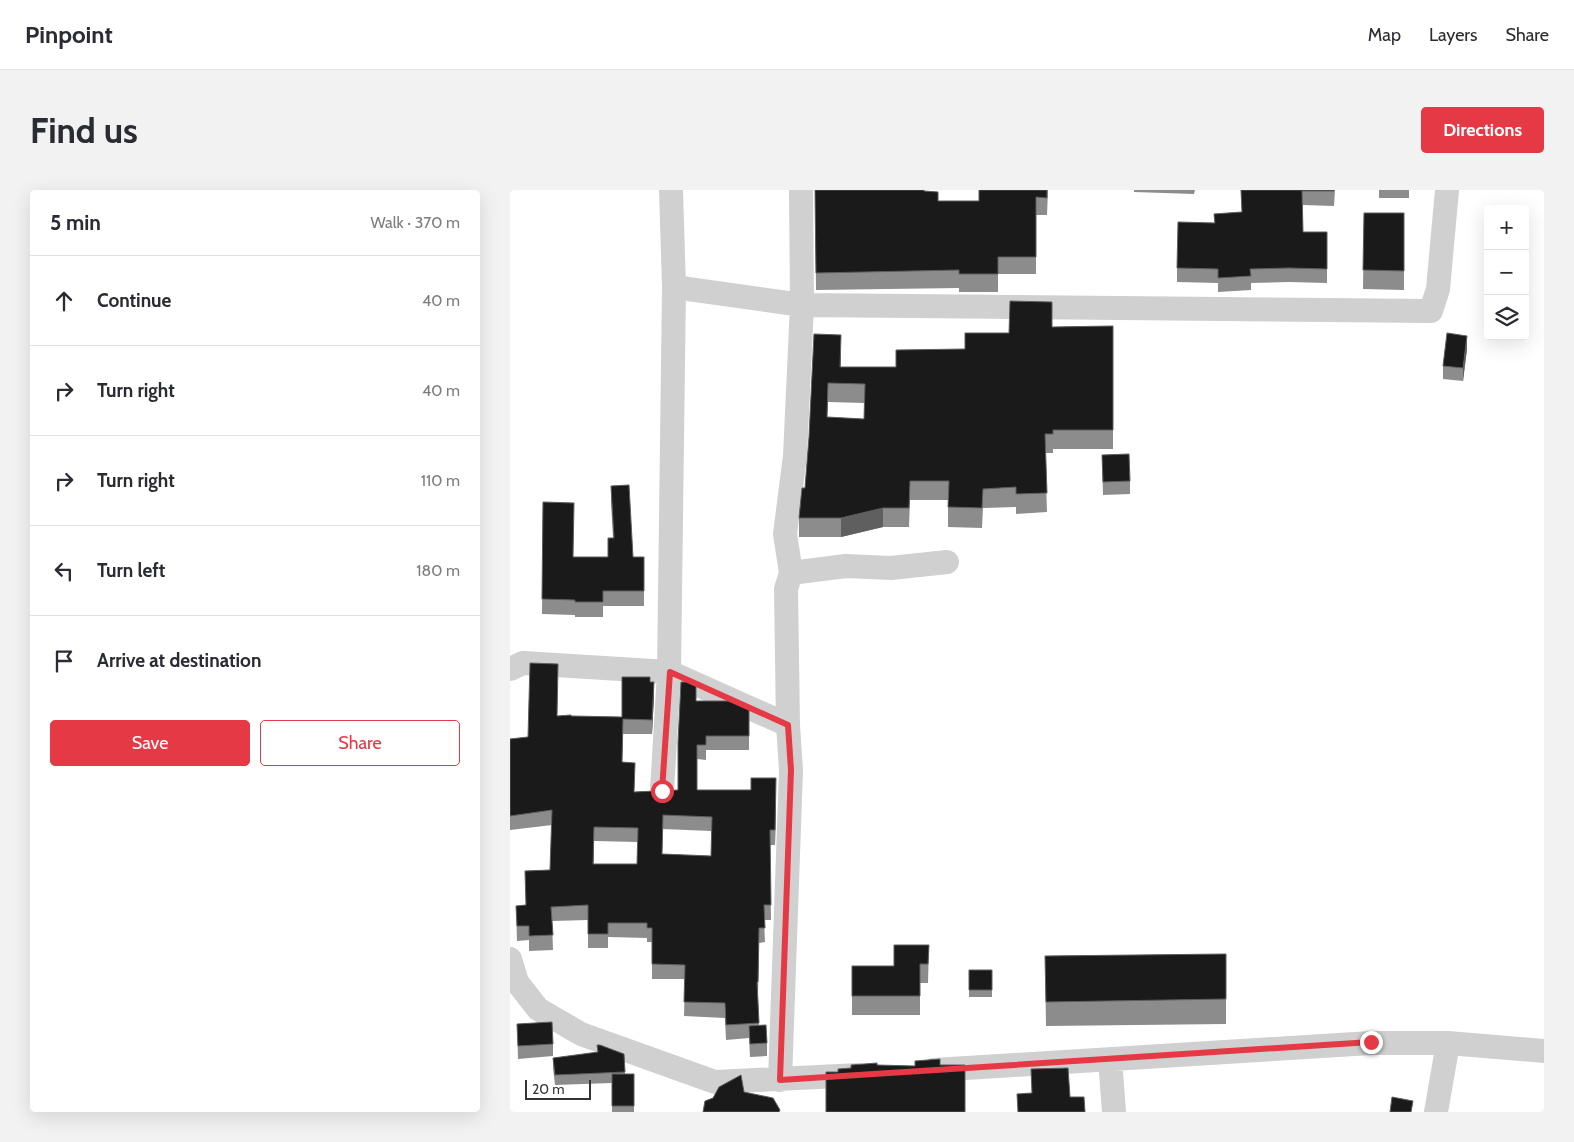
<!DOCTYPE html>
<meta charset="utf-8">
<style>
:root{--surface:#fff;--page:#f2f2f3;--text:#2b2b33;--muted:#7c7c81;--line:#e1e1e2;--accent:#e63946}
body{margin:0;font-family:Cabin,sans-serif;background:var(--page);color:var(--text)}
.controls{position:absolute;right:15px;top:15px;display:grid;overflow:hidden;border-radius:5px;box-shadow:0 5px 20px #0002}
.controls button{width:45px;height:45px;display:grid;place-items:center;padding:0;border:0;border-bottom:1px solid var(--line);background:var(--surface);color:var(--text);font:25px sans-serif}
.scale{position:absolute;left:15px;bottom:12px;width:66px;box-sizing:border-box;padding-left:5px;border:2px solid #333;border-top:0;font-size:14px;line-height:18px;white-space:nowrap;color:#333;-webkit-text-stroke:4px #fff;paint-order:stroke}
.stop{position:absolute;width:15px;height:15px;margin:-11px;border:4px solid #e63946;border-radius:50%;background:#fff}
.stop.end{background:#e63946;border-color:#fff;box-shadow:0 1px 5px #0008}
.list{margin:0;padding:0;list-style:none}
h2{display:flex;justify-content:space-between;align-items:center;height:65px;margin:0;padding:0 20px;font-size:21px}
h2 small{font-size:16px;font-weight:400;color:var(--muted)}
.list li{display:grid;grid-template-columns:32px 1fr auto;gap:15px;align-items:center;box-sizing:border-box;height:90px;padding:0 20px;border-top:1px solid var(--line)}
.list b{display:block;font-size:19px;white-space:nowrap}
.list em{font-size:16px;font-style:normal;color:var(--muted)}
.actions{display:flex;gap:10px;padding:15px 20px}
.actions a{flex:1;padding:11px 0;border:1px solid var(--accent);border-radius:5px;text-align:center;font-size:18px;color:var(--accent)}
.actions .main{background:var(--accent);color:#fff}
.icon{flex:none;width:28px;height:28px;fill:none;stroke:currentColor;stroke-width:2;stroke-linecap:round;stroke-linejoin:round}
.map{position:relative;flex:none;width:1034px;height:922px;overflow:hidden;border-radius:5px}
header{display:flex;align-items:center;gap:30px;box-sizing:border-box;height:70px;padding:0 25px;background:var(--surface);border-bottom:1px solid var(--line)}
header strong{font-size:24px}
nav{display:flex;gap:28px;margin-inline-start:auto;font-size:18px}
.intro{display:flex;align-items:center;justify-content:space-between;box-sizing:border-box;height:120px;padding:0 30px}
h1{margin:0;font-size:35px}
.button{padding:12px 22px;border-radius:5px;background:var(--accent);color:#fff;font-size:18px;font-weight:700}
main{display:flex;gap:30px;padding:0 30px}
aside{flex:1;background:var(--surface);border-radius:5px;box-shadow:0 5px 20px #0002}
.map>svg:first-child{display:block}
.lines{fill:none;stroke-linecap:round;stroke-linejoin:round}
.minor{stroke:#d0d0d0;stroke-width:24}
.wall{fill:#8c8c8c;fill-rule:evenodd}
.shaded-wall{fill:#5f5f5f}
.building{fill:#1a1a1a;stroke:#5f5f5f;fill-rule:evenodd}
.route{stroke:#e63946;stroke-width:6}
</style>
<header>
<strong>Pinpoint</strong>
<nav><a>Map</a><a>Layers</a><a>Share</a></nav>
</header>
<div class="intro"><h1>Find us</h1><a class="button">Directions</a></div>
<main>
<aside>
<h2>5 min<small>Walk · 370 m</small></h2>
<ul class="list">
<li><svg class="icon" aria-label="ahead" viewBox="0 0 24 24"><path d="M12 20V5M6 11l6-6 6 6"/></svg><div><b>Continue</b></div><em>40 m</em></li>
<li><svg class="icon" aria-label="right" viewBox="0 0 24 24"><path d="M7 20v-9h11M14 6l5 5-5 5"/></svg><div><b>Turn right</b></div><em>40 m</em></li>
<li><svg class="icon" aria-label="right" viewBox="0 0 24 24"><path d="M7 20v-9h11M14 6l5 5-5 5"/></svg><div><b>Turn right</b></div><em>110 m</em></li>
<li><svg class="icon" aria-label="left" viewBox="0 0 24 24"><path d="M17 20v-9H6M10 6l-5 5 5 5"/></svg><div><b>Turn left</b></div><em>180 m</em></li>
<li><svg class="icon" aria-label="arrive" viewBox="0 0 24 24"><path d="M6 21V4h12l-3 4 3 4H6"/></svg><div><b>Arrive at destination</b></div></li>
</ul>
<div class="actions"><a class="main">Save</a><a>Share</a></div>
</aside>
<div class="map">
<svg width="1034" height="922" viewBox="0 0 1034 922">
<rect width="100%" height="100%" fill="#fff"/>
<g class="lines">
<path class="minor" d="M 164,97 L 292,115 L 921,121 L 928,99 L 937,0
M 281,383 L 336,376 L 381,378 L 437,372
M 0,479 L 13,473 L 159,482 L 278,535
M 152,601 L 159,482 L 164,97 L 161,0
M 0,769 L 7,792 L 28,819 L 71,844 L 205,892 L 349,885
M 600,869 L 604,922
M 424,880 L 861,853 L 938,853 L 1034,861
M 270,890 L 281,580 L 278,535 L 276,399 L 281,383 L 275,344 L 285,266 L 292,115 L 291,0
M 926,922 L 938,853"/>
</g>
<path class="wall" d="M 305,0 L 414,1 L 428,11 L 469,11 L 538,0 L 537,25 L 526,25 L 526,84 L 488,84 L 488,102 L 449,102 L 449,98 L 306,100 Z
M 624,0 L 685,0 L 684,4 L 624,2 Z
M 731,0 L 825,0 L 824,16 L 793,15 L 793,42 L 817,42 L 817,93 L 779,92 L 741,93 L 741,100 L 708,102 L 708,93 L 667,92 L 667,78 L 704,33 L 704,24 L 732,22 Z
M 869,0 L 899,0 L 899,8 L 869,8 Z
M 854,23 L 894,23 L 894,100 L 853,99 Z
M 603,136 L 603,259 L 543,259 L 543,263 L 535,263 L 537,322 L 506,324 L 506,317 L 473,318 L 472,338 L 438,337 L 438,310 L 400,310 L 399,337 L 373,337 L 331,347 L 289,347 L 289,328 L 295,298 L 299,247 L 304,144 L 331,165 L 331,177 L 386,177 L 455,159 L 499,143 L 542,137 ZM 318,212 L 355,213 L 354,229 L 317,227 Z
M 957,159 L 953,191 L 933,189 L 933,176 Z
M 592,265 L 620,291 L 620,304 L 593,305 Z
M 101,296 L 123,367 L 134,367 L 134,416 L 93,416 L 93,427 L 65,427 L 65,425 L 32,424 L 33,312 L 64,367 L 98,367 L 103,348 L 101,312 Z
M 140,492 L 144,506 L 142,544 L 113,544 L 112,572 L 124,602 L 168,600 L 186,511 L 239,518 L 239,560 L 196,560 L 196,570 L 187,569 L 187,600 L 266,602 L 265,655 L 260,655 L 261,730 L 254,730 L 255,752 L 249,753 L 248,806 L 249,835 L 257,853 L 257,866 L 240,867 L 239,848 L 216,850 L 215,828 L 174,826 L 175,789 L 142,789 L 142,752 L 137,752 L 137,748 L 98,747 L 98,758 L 78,758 L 78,730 L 42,731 L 43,760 L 19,761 L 19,750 L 7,751 L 6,716 L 16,715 L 15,681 L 40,680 L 42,635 L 0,640 L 0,549 L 18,547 L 47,526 L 112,527 ZM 153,639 L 201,641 L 201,666 L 152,664 ZM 84,651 L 127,652 L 127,674 L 84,674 Z
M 419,755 L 418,793 L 410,793 L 410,825 L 342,825 L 342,776 L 384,776 Z
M 716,764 L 716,834 L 536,836 L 535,766 Z
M 459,780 L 482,780 L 482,807 L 459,807 Z
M 7,834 L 43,854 L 43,866 L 8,869 Z
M 114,864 L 115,884 L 124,884 L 124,922 L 102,922 L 102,893 L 45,895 L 43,878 L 43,868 Z"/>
<path class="shaded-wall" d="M 957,146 L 957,159 L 953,191 L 953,178 Z
M 373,318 L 373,337 L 331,347 L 331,328 Z
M 144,492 L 144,506 L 142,544 L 142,530 Z
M 266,588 L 266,602 L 265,655 L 265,640 Z"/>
<path class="building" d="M 305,0 L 414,0 L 414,1 L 428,2 L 428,11 L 469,11 L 469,0 L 537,0 L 537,8 L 526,7 L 526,67 L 488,67 L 488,84 L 449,84 L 449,80 L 306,83 Z
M 731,0 L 824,0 L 824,1 L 792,1 L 793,42 L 817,42 L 817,79 L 779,78 L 740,79 L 741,86 L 708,88 L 708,79 L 667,78 L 668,32 L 705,33 L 704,24 L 732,22 Z
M 854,23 L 894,23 L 894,81 L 853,80 Z
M 500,111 L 542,112 L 542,137 L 603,136 L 603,240 L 543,240 L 543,244 L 535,244 L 537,303 L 506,304 L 506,297 L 473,299 L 472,318 L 438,317 L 439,291 L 400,291 L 399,318 L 373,318 L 331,328 L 289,328 L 292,298 L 295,298 L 299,247 L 304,144 L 331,145 L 330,177 L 386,177 L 386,160 L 455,159 L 455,143 L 499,143 ZM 318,193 L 355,194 L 354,229 L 317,227 Z
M 937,143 L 957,146 L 953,178 L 933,176 Z
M 619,264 L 620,291 L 593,292 L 592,265 Z
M 119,295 L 123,367 L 134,367 L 134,401 L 93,401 L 93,412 L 65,412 L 65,410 L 32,409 L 33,312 L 64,313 L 63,367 L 98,367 L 98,348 L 104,348 L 101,296 Z
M 20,473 L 48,474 L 47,526 L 61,525 L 61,526 L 112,527 L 112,487 L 140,487 L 140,492 L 144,492 L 142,530 L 113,529 L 112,572 L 125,573 L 124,602 L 168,600 L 168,552 L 171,492 L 180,492 L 186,495 L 186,511 L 223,511 L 239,518 L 239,546 L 196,546 L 196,555 L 187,555 L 187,600 L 241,600 L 241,588 L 266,588 L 265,640 L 260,640 L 261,715 L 254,715 L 255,738 L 249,738 L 248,792 L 247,792 L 249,833 L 216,835 L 215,813 L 174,812 L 175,775 L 142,774 L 142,738 L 137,738 L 137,733 L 98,733 L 98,744 L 78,744 L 78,715 L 41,717 L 43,745 L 19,746 L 19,736 L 7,736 L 6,716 L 16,715 L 15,681 L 40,680 L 42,620 L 0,626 L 0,549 L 18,547 ZM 153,625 L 202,627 L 201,666 L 152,664 ZM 84,637 L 128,638 L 127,674 L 83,674 Z
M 384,755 L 419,755 L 418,774 L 410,774 L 410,806 L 342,806 L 342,776 L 384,776 Z
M 716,764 L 716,809 L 536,812 L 535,766 Z
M 459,780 L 482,780 L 482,800 L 459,800 Z
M 42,832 L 43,854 L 8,856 L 7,834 Z
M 256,835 L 257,853 L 240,854 L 239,836 Z
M 87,855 L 90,855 L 114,864 L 115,882 L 45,885 L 43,868 L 88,862 Z
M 430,869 L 430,875 L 455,875 L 455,922 L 316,922 L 316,882 L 328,882 L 328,879 L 341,878 L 341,875 L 367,873 L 367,875 L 405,876 L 405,871 Z
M 558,878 L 560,907 L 574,907 L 575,922 L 508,922 L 507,904 L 522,903 L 521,879 Z
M 102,884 L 124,884 L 124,916 L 102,916 Z
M 231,885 L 234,902 L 263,908 L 270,920 L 269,922 L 193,922 L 195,911 L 203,908 L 209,897 Z
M 882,907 L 903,911 L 901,922 L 880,922 Z"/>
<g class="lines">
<path class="route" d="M 152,601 L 160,482 L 278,535 L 281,580 L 270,890 L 861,852"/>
</g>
</svg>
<div class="controls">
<button>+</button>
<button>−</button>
<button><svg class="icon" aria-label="layers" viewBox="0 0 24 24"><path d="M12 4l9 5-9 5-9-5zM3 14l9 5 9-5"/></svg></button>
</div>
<div class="scale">20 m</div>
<div class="stop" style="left:152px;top:601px"></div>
<div class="stop end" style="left:861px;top:852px"></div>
</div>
</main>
